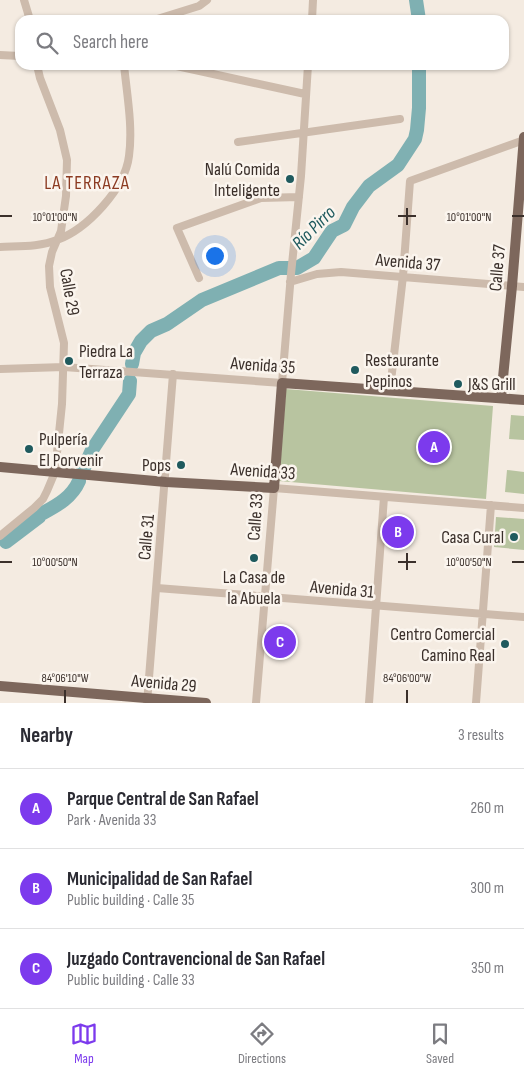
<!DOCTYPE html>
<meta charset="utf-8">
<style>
:root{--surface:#fff;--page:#f2f2f3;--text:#2b2b33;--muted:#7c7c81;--line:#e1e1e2;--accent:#7c3aed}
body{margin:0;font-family:"Sofia Sans Condensed",sans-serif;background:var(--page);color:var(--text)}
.you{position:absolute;left:214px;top:255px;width:18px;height:18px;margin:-12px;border:4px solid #fff;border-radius:50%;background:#1a73e8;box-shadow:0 0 0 8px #1a73e833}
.badge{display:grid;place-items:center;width:32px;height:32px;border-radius:50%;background:var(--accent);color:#fff;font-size:16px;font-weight:700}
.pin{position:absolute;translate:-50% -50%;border:2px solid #fff;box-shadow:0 1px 5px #0006}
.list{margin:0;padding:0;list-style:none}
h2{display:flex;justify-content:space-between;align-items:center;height:65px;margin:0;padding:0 20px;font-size:21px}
h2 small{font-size:16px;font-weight:400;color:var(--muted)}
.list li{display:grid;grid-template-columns:32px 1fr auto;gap:15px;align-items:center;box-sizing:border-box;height:80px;padding:0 20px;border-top:1px solid var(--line)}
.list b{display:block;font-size:19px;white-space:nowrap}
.list p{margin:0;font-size:16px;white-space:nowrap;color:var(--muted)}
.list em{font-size:16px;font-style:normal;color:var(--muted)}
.icon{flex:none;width:28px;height:28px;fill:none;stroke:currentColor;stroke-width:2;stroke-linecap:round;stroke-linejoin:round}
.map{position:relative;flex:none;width:524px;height:703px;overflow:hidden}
.search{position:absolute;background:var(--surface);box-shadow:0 1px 4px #0004;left:15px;right:15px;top:15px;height:55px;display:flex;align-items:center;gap:12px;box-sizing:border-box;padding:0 18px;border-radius:15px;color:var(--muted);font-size:19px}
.sheet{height:305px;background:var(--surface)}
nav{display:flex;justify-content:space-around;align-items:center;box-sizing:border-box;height:70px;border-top:1px solid var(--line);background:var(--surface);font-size:14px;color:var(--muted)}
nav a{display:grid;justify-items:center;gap:2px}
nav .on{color:var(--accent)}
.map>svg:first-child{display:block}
.green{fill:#b8c4a0}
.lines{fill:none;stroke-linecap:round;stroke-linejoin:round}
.river{stroke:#7fb0b2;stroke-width:14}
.minor{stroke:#cdbbac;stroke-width:8}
.major{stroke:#7d675c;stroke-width:10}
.ticks{fill:none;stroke:#3b302b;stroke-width:2}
.poi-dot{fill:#1f5a5e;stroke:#fbf5ee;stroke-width:2}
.labels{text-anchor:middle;stroke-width:5;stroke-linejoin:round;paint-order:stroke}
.poi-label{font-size:18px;fill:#3b302b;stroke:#fbf5ee;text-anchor:end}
.street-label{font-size:18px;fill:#3b302b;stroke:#fbf5ee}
.neighbourhood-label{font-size:19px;letter-spacing:1px;fill:#8c3b22;stroke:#fbf5ee}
.water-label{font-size:19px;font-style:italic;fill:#1f5a5e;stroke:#fbf5ee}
.ticks-label{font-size:12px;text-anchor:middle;fill:#3b302b;stroke:#fbf5ee;stroke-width:5;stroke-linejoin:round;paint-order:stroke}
</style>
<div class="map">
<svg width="524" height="703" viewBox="0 0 524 703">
<rect width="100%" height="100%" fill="#f4ebe1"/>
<path class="green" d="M 286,389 L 493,406 L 486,499 L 279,481 Z
M 511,415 L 524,416 L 524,440 L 509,439 Z
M 507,470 L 524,472 L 524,494 L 505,492 Z
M 496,517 L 524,519 L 524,550 L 494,547 Z"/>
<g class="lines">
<path class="river" d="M 416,0 L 419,20
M 132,364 L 134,353 L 141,341 L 151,331 L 167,324 L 202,300 L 279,268 L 297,268 L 314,258 L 332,231 L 344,225 L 353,207 L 369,186 L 398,165 L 415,139 L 417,130 L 419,108 L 419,65
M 83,470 L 92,450 L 129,394 L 130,381
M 43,513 C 58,505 72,497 79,481
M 6,542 L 39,517"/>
<path class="minor" d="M 24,0 L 30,20
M 154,20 L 199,6 L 207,0
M 312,20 L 313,0
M 0,55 L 20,56
M 172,65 L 305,94
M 238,142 L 400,119
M 0,247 C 18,246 40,247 57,240 C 87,229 125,189 129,156 C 133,127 127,95 124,65
M 199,278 L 177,228 L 261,198 L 299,197
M 290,282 L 317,274 L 341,272 L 524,287
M 0,369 L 64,367 L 282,383 L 291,274 L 301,176 L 308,65
M 390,390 L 403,276 L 410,181 L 524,140
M 0,536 L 34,508 L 43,499 L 47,491 L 55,472 L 62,404 L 64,343 L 50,287 L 49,266 L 52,252 L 61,231 L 66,196 L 67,160 L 60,130 L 40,78 L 37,65
M 157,588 L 524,617
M 147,703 L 173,374
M 256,703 L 274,488 L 524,508
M 369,703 L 384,497
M 476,703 L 491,505"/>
<path class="major" d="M 501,398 L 512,286 L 524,137
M 0,467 L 166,482 L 274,488 L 282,383 L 524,400
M 0,686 L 206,703"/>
</g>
<path class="ticks" d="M 407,208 L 407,225M 0,216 L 12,216M 398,216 L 416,216M 512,216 L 524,216M 407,553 L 407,570M 0,562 L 12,562M 398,562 L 416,562M 512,562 L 524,562M 65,690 L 65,703M 407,690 L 407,703"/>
<g class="poi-dot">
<circle cx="290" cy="179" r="5"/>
<circle cx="69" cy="361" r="5"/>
<circle cx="355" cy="370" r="5"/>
<circle cx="458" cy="384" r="5"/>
<circle cx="29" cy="449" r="5"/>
<circle cx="181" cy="465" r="5"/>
<circle cx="514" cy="537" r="5"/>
<circle cx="254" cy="558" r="5"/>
<circle cx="505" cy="644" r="5"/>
</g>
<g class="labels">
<g class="poi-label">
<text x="280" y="175">Nalú Comida<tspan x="280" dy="21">Inteligente</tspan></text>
<text x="79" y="357" text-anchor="start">Piedra La<tspan x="79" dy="21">Terraza</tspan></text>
<text x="365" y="366" text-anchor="start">Restaurante<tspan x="365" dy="21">Pepinos</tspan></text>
<text x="468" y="390" text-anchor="start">J&amp;S Grill</text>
<text x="39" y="445" text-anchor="start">Pulpería<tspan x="39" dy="21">El Porvenir</tspan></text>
<text x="171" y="471">Pops</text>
<text x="504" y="543">Casa Cural</text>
<text x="254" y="583" text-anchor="middle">La Casa de<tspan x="254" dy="21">la Abuela</tspan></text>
<text x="495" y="640">Centro Comercial<tspan x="495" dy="21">Camino Real</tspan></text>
</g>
<g class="street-label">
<text transform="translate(408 262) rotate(5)" y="6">Avenida 37</text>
<text transform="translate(497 268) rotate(-85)" y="6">Calle 37</text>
<text transform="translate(70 292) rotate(80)" y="6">Calle 29</text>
<text transform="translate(263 365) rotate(4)" y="6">Avenida 35</text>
<text transform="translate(263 471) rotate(4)" y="6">Avenida 33</text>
<text transform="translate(255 517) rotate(-86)" y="6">Calle 33</text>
<text transform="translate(146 537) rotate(-85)" y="6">Calle 31</text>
<text transform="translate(342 589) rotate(5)" y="6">Avenida 31</text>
<text transform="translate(164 683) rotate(5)" y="6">Avenida 29</text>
</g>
<g class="neighbourhood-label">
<text x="87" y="189">LA TERRAZA</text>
</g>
<g class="water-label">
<text transform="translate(313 227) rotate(-45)" y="7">Río Pirro</text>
</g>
</g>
<g class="ticks-label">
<text x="55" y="221">10°01'00"N</text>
<text x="469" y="221">10°01'00"N</text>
<text x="55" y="566">10°00'50"N</text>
<text x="469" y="566">10°00'50"N</text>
<text x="65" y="682">84°06'10"W</text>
<text x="407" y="682">84°06'00"W</text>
</g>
</svg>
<div class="you"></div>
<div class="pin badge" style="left:434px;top:447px">A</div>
<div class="pin badge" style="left:398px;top:532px">B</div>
<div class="pin badge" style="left:280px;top:642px">C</div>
<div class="search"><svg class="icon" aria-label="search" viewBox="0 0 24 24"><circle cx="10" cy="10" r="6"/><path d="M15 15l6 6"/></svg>Search here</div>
</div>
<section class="sheet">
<h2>Nearby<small>3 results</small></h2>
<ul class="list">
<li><span class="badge">A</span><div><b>Parque Central de San Rafael</b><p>Park · Avenida 33</p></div><em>260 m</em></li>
<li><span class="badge">B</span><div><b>Municipalidad de San Rafael</b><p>Public building · Calle 35</p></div><em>300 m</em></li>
<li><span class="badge">C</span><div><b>Juzgado Contravencional de San Rafael</b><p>Public building · Calle 33</p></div><em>350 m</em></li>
</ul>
</section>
<nav>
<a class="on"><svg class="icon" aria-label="map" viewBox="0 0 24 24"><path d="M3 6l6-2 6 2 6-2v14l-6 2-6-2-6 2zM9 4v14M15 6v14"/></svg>Map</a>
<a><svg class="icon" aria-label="directions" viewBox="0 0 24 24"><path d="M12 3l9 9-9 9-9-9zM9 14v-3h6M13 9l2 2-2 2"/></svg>Directions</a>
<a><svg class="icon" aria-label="saved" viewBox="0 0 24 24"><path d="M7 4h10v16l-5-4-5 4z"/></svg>Saved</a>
</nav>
